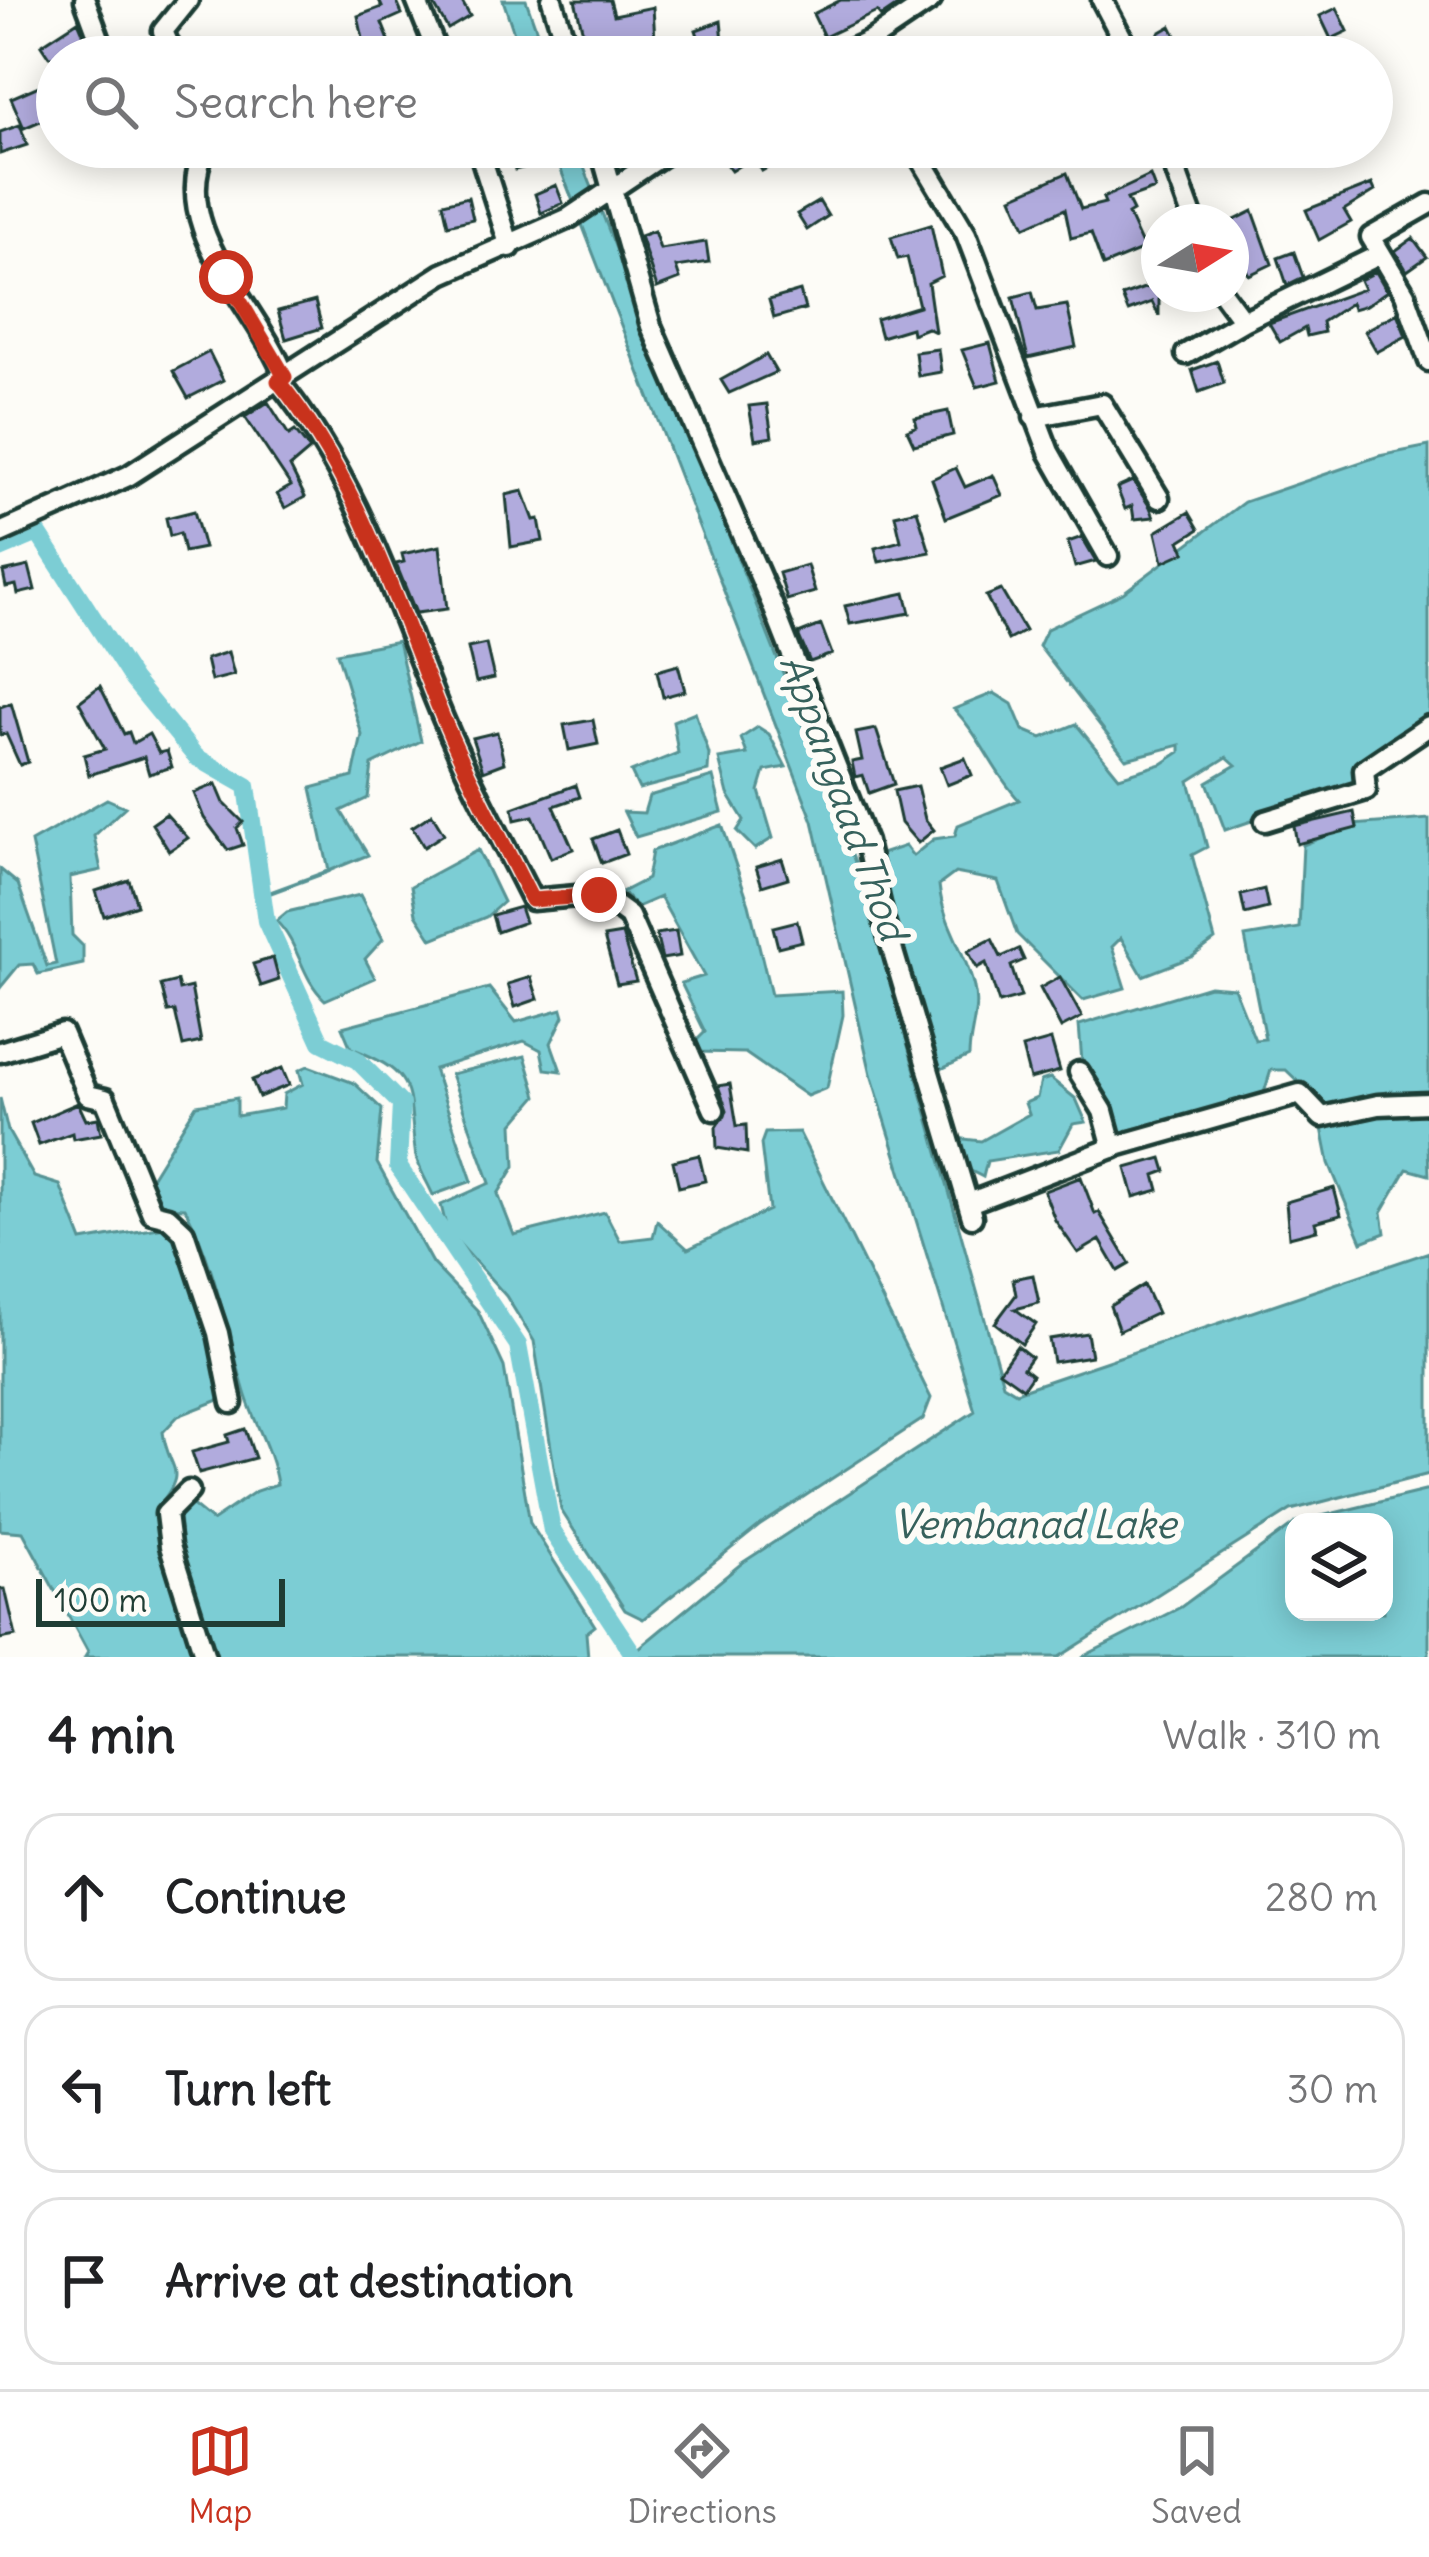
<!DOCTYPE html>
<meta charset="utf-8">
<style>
:root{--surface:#fff;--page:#f2f2f2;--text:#202124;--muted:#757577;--line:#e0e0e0;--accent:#c8321e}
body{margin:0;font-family:Delius,sans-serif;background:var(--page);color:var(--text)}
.controls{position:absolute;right:36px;bottom:36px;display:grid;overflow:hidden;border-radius:24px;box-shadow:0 6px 30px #0003}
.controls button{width:108px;height:108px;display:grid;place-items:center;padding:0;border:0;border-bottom:3px solid var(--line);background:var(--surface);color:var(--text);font:60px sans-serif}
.compass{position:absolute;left:1141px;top:204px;width:108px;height:108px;border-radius:50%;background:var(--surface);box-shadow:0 6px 30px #0003;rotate:79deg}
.scale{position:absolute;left:36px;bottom:30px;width:249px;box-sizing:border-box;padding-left:12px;border:6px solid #1f3d34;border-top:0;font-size:33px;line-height:42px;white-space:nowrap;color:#1f3d34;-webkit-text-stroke:9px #fdfcf7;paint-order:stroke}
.stop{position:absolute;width:36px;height:36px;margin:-27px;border:9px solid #c8321e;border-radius:50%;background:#fff}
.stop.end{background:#c8321e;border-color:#fff;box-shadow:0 3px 12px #0008}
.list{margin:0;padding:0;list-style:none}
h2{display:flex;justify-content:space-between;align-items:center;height:156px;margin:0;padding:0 48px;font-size:51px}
h2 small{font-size:39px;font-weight:400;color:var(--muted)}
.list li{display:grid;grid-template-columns:78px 1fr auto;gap:36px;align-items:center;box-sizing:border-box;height:168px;margin:0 24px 24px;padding:0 24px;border:3px solid var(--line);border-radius:36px}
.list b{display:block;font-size:45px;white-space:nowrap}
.list em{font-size:39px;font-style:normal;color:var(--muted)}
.icon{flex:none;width:66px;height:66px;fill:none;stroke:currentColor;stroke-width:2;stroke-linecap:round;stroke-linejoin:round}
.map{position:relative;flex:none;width:1429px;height:1657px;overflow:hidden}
.search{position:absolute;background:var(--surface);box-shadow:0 6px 30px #0003;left:36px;right:36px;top:36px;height:132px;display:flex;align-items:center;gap:30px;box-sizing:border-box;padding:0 42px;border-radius:66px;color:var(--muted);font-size:45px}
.sheet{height:732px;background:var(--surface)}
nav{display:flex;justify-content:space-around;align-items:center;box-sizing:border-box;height:168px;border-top:3px solid var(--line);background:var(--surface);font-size:33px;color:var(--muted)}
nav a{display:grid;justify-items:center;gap:6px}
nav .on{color:var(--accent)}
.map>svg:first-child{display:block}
.water{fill:#7ccdd4;stroke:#579394;stroke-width:3}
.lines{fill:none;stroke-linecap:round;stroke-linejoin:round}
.stream{stroke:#579394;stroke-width:4.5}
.canal{stroke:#7ccdd4;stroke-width:18}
.building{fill:#b1abdd;stroke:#1f3d34;stroke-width:3}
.street-casing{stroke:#1f3d34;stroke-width:27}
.street{stroke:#fdfcf7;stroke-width:18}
.route{stroke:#c8321e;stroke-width:15}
.labels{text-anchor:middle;stroke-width:12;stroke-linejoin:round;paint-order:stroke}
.water-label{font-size:39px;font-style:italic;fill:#36615c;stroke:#fdfcf7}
</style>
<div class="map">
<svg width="1429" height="1657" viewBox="0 0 1429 1657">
<rect width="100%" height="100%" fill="#fdfcf7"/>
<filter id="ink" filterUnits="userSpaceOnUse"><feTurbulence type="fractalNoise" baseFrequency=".00833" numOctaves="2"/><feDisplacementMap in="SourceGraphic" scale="24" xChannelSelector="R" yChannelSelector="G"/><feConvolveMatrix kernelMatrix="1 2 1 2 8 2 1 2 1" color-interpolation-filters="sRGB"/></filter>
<g filter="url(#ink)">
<path class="water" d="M 503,0 L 526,0 L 546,57 L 522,57 Z
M 552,147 L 576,147 L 831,795 L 862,882 L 1003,1384 L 1016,1392 L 1429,1252 L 1429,1474 L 1291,1510 L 1059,1657 L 628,1657 L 742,1563 L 975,1411 L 871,1074 L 813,821 Z
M 1429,446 L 1429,720 L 1358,785 L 1225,830 L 1207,782 L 1236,765 L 1227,757 L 1189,781 L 1207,847 L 1192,855 L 1215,940 L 1192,957 L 1143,976 L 1121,938 L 1112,947 L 1125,988 L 1083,1000 L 1017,934 L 998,881 L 955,873 L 939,885 C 943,925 966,951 974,988 C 980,1011 969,1033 969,1056 L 937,1071 L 872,857 L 905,846 L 913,856 L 934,839 L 955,836 L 958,825 L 1019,800 C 993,772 981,737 954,709 L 994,693 L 1012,704 L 1023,730 L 1042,738 L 1076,724 L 1119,777 L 1162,764 L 1180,752 L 1180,745 L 1126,759 L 1039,646 L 1047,629 L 1123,593 L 1244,502 L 1379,456 Z
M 398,641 L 421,741 L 372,765 L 368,798 L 341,811 L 368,855 L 329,871 L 311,788 L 353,777 L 362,735 L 337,653 Z
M 695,712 L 709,754 L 708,771 L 639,789 L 631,772 L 678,753 L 673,721 Z
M 758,727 L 769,734 L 786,767 L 765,771 L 759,791 L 773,838 L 755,849 L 737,831 L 744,820 L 728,794 L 719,759 L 747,754 L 741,738 Z
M 713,777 L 722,812 L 636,837 L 624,812 L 644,813 L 649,796 Z
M 107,799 L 125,807 L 94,836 L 101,870 L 70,877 L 72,935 L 83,946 L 83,964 L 38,974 L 33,964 L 19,965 L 0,988 L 0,869 L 18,884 L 47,966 L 56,964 L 31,842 Z
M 1429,819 L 1429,1095 L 1391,1091 L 1325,1107 L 1286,1070 L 1271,1070 L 1263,1096 L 1121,1132 L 1082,1062 L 1079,1025 L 1209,986 L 1234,988 L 1255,1040 L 1265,1039 L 1245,937 L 1299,928 L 1303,845 L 1352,825 Z
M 722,825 L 749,904 L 771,995 L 842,991 L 843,1015 L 827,1088 L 807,1096 L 745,1053 L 697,1052 L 695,1042 L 705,1032 L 681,983 L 704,976 L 660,897 L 637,907 L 622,892 L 647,879 L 652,851 Z
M 478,850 L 503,902 L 486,917 L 432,939 L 416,914 L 411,886 Z
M 360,895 L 383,939 L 365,959 L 375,978 L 325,1000 C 300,977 300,944 276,921 L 287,912 Z
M 489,988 L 516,1022 L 562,1009 L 564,1016 L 551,1043 L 561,1071 L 545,1069 L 541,1050 L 524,1041 L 434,1069 L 472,1181 L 433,1195 C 427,1181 416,1165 415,1150 C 407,1088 419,1075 351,1048 L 342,1027 Z
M 525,1056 L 537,1096 L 513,1124 L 515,1166 L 498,1194 L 514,1235 L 605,1212 L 620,1241 L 653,1237 L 657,1221 L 688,1249 L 769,1210 L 761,1144 L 765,1133 L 799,1132 L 931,1398 L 923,1419 L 759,1526 L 643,1619 L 625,1610 L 561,1510 L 534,1341 L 506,1296 L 447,1230 L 441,1205 L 490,1183 L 451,1074 Z
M 308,1066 L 354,1083 L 382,1109 L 377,1163 L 432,1263 L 478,1311 L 504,1367 L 530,1523 L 595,1626 L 586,1633 L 588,1657 L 214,1657 L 182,1552 L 179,1515 L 190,1503 L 212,1521 L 256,1491 L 277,1484 C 272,1451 256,1427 246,1396 C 227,1333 216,1267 185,1208 L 159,1207 L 149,1181 L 196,1105 L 237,1098 L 237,1116 L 283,1108 L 284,1094 L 303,1084 L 299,1070 Z
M 1050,1078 L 1076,1099 L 1086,1122 L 1073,1124 L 1059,1150 L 987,1161 L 983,1177 L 967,1169 L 956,1138 L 981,1141 L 1029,1114 L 1025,1103 L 1037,1098 L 1041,1081 Z
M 0,1098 L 8,1131 L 34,1177 L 60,1185 L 82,1241 L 170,1226 C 196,1282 213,1337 224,1398 L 178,1416 L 163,1432 C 168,1472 190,1467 158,1507 L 159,1531 L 200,1657 L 85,1657 L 88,1652 L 23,1532 L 0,1530 Z
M 1383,1111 L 1427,1115 L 1429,1175 L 1407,1169 L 1382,1212 L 1385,1233 L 1362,1242 L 1329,1163 L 1322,1128 Z
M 1429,1490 L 1429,1657 L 1082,1657 L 1181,1607 L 1294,1524 L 1294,1612 L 1384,1612 L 1384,1522 L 1297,1522 Z"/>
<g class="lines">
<path class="stream" d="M 261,896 L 329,871"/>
<path class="canal" d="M 0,549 L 38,533 L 133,680 L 196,757 L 247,786 L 266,921 L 321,1042 L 357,1060 L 401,1104 L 398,1166 L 518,1345 L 552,1531 L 632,1652"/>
</g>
<path class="building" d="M 379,0 L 396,0 L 402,14 L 382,23 L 390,43 L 366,52 L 358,16 L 382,7 Z
M 442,0 L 461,0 L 470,16 L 448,29 L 434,5 Z
M 575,0 L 610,0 L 614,15 L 653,7 L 656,57 L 639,57 L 636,41 L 588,53 Z
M 841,0 L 906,0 L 881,17 L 877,12 L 824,37 L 813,14 Z
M 1337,8 L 1348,31 L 1331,39 L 1320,16 Z
M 78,21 L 84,35 L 79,41 L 88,57 L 49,57 L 41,45 Z
M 721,21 L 723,41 L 732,57 L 715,57 L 709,46 L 702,48 L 696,30 Z
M 1171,26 L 1187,57 L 1168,57 L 1159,33 Z
M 57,78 L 57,114 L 24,128 L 11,98 Z
M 20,125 L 27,145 L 0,154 L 0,132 Z
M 259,147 L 308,147 L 308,153 L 262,163 Z
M 535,147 L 539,164 L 515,170 L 511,152 Z
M 726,147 L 805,147 L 762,171 L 754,156 L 731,171 L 718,153 Z
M 1067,173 L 1081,209 L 1105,203 L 1103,198 L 1150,176 L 1155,189 L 1127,199 L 1133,211 L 1128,214 L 1144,249 L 1103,266 L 1091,233 L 1071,238 L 1065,209 L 1025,227 L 1012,197 Z
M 1372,184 L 1375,191 L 1344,210 L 1351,222 L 1319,240 L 1306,210 Z
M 556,185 L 563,203 L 541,213 L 535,194 Z
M 468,197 L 473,219 L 448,225 L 443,203 Z
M 819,201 L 828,216 L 807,230 L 797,214 Z
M 1253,211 L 1272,264 L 1249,275 L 1231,241 L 1231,222 Z
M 931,225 L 942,276 L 928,283 L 935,332 L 927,328 L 912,334 L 911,328 L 881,337 L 876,319 L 919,306 L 907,257 L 898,259 L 891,237 Z
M 654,231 L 660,249 L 706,242 L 709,262 L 676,267 L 680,279 L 657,288 L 640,236 Z
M 1413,238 L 1427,257 L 1407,271 L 1395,251 Z
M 1294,252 L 1303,277 L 1287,285 L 1278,258 Z
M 1159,270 L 1159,316 L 1152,302 L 1128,311 L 1122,296 L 1147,287 L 1143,277 Z
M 1376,272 L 1387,291 L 1367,305 L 1353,309 L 1351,303 L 1322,322 L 1324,332 L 1307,336 L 1305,328 L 1280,342 L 1269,323 L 1364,289 L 1360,280 Z
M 800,291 L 805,309 L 774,318 L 769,300 Z
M 1032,292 L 1037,310 L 1067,305 L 1076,347 L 1028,358 L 1013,297 Z
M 315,301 L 322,328 L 286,339 L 278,311 Z
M 1397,313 L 1406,336 L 1377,352 L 1365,331 Z
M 990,343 L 1000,381 L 977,387 L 962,350 Z
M 938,349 L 941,372 L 918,376 L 915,352 Z
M 209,352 L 223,380 L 188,398 L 173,371 Z
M 766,355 L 776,372 L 729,393 L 721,380 Z
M 1217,361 L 1224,383 L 1199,392 L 1192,370 Z
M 268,402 L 289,435 L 295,431 L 310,450 L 290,467 L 305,497 L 285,508 L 277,494 L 291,486 L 245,417 Z
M 767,404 L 772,437 L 755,440 L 749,406 Z
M 948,411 L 953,435 L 914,445 L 907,430 L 917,426 L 915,418 Z
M 956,468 L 965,487 L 993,475 L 1002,495 L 946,518 L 932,479 Z
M 1133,481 L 1150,507 L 1154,517 L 1134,519 L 1132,506 L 1125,509 L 1117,488 Z
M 523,491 L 534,520 L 539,519 L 543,541 L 511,547 L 506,495 Z
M 917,510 L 930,552 L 879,562 L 875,548 L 901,541 L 895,515 Z
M 194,511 L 204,548 L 184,552 L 180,533 L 170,536 L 166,518 Z
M 1189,512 L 1199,529 L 1180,541 L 1185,552 L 1163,562 L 1156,532 Z
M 1082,537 L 1096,561 L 1075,567 L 1068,542 Z
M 440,546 L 447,609 L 416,613 L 396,564 L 404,562 L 402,554 Z
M 807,565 L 815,592 L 787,600 L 779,573 Z
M 29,566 L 35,590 L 18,594 L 16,585 L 6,587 L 3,572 Z
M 1001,590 L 1025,631 L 1008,640 L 986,596 Z
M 905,593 L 910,613 L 850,624 L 845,606 Z
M 821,625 L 832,654 L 810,662 L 798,634 Z
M 486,644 L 494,678 L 476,682 L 468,648 Z
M 228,652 L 234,675 L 211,681 L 206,659 Z
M 678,665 L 685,691 L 663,697 L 657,671 Z
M 100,686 L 124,734 L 129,732 L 133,743 L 149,734 L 159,753 L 167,751 L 172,767 L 149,774 L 144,757 L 89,775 L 84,755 L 105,749 L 79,702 Z
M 11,703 L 28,762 L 20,765 L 6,734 L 0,735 L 0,707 Z
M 593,720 L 598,744 L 569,750 L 564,725 Z
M 876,729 L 894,784 L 869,793 L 863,775 L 855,777 L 852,762 L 862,760 L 856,733 Z
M 497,732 L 504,763 L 483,771 L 472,738 Z
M 965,758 L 972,775 L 947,785 L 940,767 Z
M 216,784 L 224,803 L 243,822 L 237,828 L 243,845 L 228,850 L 204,818 L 194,793 Z
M 576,785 L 580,797 L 554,806 L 573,849 L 551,858 L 533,816 L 515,820 L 513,808 Z
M 917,786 L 925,819 L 934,830 L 918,843 L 901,823 L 894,791 Z
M 1354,812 L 1357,828 L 1297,844 L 1294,826 Z
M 166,814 L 188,838 L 169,851 L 152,824 Z
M 432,814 L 444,834 L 424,847 L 412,827 Z
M 617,830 L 626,854 L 602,863 L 593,839 Z
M 782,859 L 788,878 L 762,886 L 756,867 Z
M 129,880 L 137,905 L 104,916 L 96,891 Z
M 1264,889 L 1268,908 L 1245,914 L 1241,895 Z
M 520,907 L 525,922 L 497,932 L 492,915 Z
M 797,921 L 802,941 L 778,947 L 773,927 Z
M 676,931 L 680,956 L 662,959 L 656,934 Z
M 622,934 L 636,981 L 617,984 L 604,937 Z
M 992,939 L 1001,957 L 1019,949 L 1024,960 L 1011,966 L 1021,997 L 999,1003 L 986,963 L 977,968 L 968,951 Z
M 273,958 L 279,980 L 261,986 L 253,964 Z
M 531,977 L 538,999 L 515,1007 L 508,984 Z
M 1060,977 L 1082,1017 L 1061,1028 L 1040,988 Z
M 177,981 L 179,990 L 191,987 L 201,1042 L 183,1046 L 175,1011 L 168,1012 L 161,985 Z
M 1051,1040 L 1060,1071 L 1030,1079 L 1022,1048 Z
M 282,1068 L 289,1085 L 259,1097 L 252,1080 Z
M 730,1084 L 737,1126 L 746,1125 L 747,1153 L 717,1148 L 716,1127 L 727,1110 L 718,1086 Z
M 78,1103 L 86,1120 L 98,1118 L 101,1134 L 73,1139 L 72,1133 L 39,1145 L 31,1123 Z
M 699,1155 L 705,1181 L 679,1187 L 673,1161 Z
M 1162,1158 L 1166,1171 L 1155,1175 L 1159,1190 L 1134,1197 L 1126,1168 Z
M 1081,1177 L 1095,1214 L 1099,1212 L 1130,1264 L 1118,1271 L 1100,1240 L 1078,1253 L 1055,1220 L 1044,1191 Z
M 1334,1188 L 1341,1215 L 1315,1222 L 1317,1230 L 1289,1237 L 1286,1202 Z
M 1033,1275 L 1039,1303 L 1015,1309 L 1036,1324 L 1022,1344 L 995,1323 L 1016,1295 L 1013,1279 Z
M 1144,1285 L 1157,1313 L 1119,1331 L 1110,1306 Z
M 1087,1333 L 1091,1356 L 1053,1362 L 1049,1339 Z
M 1017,1346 L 1031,1357 L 1023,1368 L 1032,1375 L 1023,1388 L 999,1371 Z
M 245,1429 L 255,1458 L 199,1473 L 192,1452 L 229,1442 L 227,1435 Z
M 0,1589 L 5,1589 L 16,1636 L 0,1639 Z"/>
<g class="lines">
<defs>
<path id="street" d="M 85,0 L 106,57
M 416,0 L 439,57
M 552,0 L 570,57
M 1102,0 L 1132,57
M 174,57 L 163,31 L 188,0
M 835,57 L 870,41 L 931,0
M 206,147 C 165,227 258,305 285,377
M 478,147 L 510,247
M 600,147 L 651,326 L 772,604 L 866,842 L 884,921 L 972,1217
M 914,147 L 966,234 L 1049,452 L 1108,556
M 1167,147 L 1194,222
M 1429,204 L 1371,237 L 1405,294 L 1429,361
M 1223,294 L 1243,321 L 1381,254
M 1186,354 L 1243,321
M 278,381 C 354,473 392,591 436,701 C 463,769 499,834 532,900 L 599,894 L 629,916 L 714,1110
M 1034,417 L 1102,404 L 1159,498
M 0,533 L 128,476 L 442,274 L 569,218 L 675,147
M 1265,821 L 1366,790 L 1364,770 L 1429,726
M 0,1052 L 62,1033 L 88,1095 L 105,1099 L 152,1213 L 168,1217 L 184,1232 L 218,1333 L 232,1403
M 1079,1072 L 1103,1111 L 1113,1148
M 969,1203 L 1120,1145 L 1300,1094 L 1322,1117 L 1378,1105 L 1429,1103
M 189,1491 L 166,1514 L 170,1546 L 205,1657"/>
</defs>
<use href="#street" class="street-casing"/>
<use href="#street" class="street"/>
</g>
</g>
<g class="lines" filter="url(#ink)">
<path class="route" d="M 226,277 L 285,377 L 278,381 C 354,473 392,591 436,701 C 463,769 499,834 532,900 L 599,895"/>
</g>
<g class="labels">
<g class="water-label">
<text transform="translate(844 797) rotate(70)" y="14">Appangaad Thod</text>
<text x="1035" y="1538">Vembanad Lake</text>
</g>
</g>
</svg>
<div class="controls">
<button><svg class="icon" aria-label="layers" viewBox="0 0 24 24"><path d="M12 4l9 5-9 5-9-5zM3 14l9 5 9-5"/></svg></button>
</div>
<svg class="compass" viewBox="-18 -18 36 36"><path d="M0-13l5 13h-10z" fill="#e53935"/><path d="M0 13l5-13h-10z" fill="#757577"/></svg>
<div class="scale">100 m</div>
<div class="stop" style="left:226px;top:277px"></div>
<div class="stop end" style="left:599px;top:895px"></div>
<div class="search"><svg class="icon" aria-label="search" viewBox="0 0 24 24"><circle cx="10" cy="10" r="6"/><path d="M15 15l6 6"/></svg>Search here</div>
</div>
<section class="sheet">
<h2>4 min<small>Walk · 310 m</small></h2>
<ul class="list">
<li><svg class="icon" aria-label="ahead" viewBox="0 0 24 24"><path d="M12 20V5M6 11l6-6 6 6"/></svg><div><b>Continue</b></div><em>280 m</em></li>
<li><svg class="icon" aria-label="left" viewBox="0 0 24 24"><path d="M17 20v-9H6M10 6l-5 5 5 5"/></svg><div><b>Turn left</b></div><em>30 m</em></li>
<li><svg class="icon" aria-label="arrive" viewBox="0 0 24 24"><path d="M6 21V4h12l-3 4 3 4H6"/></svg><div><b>Arrive at destination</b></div></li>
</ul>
</section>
<nav>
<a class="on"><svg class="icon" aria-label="map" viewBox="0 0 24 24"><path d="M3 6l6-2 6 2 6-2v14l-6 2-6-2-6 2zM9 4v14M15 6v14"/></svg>Map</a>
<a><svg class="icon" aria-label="directions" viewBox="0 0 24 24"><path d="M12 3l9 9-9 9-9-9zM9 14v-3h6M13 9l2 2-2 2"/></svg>Directions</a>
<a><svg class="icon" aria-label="saved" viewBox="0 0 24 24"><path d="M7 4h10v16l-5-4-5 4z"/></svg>Saved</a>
</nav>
